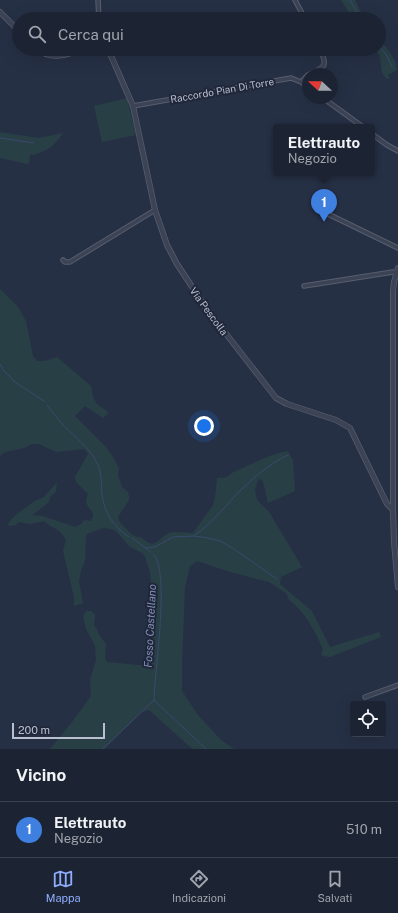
<!DOCTYPE html>
<html lang="it">
<style>
:root{--surface:#1c2434;--page:#293040;--text:#f1f3f6;--muted:#a0a4ac;--line:#3a414f;--accent:#8facfd}
body{margin:0;font-family:"Public Sans",sans-serif;background:var(--page);color:var(--text)}
.controls{position:absolute;right:12px;bottom:12px;display:grid;overflow:hidden;border-radius:4px;box-shadow:0 4px 16px #0002}
.controls button{width:36px;height:36px;display:grid;place-items:center;padding:0;border:0;border-bottom:1px solid var(--line);background:var(--surface);color:var(--text);font:20px sans-serif}
.compass{position:absolute;left:302px;top:68px;width:36px;height:36px;border-radius:50%;background:var(--surface);box-shadow:0 4px 16px #0002;rotate:292deg}
.scale{position:absolute;left:12px;bottom:10px;width:93px;box-sizing:border-box;padding-left:4px;border:2px solid #b9bfce;border-top:0;font-size:11px;line-height:14px;white-space:nowrap;color:#b9bfce;-webkit-text-stroke:3px #20273a;paint-order:stroke}
.you{position:absolute;left:204px;top:426px;width:14px;height:14px;margin:-10px;border:3px solid #fff;border-radius:50%;background:#1a73e8;box-shadow:0 0 0 6px #1a73e833}
.badge{display:grid;place-items:center;width:26px;height:26px;border-radius:50%;background:var(--accent);color:#fff;font-size:13px;font-weight:700}
.pin{position:absolute;translate:-50% -33px;filter:drop-shadow(0 1px 2px #0008)}
.pin::after{content:'';position:absolute;top:21px;width:14px;height:12px;background:inherit;clip-path:polygon(0 0,100% 0,50% 100%)}
.popup{position:absolute;left:273px;top:124px;width:102px;height:52px;box-sizing:border-box;display:grid;place-content:center;border-radius:4px;background:var(--surface);filter:drop-shadow(0 1px 3px #0005);font-size:13px;white-space:nowrap;color:var(--muted)}
.popup b{font-size:15px;color:var(--text)}
.popup::after{content:'';position:absolute;left:50%;top:100%;margin-left:-8px;border:8px solid transparent;border-top-color:var(--surface)}
.list{margin:0;padding:0;list-style:none}
h2{display:flex;justify-content:space-between;align-items:center;height:52px;margin:0;padding:0 16px;font-size:17px}
h2 small{font-size:13px;font-weight:400;color:var(--muted)}
.list li{display:grid;grid-template-columns:26px 1fr auto;gap:12px;align-items:center;box-sizing:border-box;height:56px;padding:0 16px;border-top:1px solid var(--line)}
.list b{display:block;font-size:15px;white-space:nowrap}
.list p{margin:0;font-size:13px;white-space:nowrap;color:var(--muted)}
.list em{font-size:13px;font-style:normal;color:var(--muted)}
.icon{flex:none;width:22px;height:22px;fill:none;stroke:currentColor;stroke-width:2;stroke-linecap:round;stroke-linejoin:round}
.map{position:relative;flex:none;width:398px;height:749px;overflow:hidden}
.search{position:absolute;background:var(--surface);box-shadow:0 4px 16px #0002;left:12px;right:12px;top:12px;height:44px;display:flex;align-items:center;gap:10px;box-sizing:border-box;padding:0 14px;border-radius:22px;color:var(--muted);font-size:15px}
.sheet{height:108px;background:var(--surface)}
nav{display:flex;justify-content:space-around;align-items:center;box-sizing:border-box;height:56px;border-top:1px solid var(--line);background:var(--surface);font-size:11px;color:var(--muted)}
nav a{display:grid;justify-items:center;gap:2px}
nav .on{color:var(--accent)}
.map>svg:first-child{display:block}
.green{fill:#293f46}
.lines{fill:none;stroke-linecap:round;stroke-linejoin:round}
.stream{stroke:#3a496d;stroke-width:1}
.minor-casing{stroke:#575e6f;stroke-width:5.5}
.tertiary-casing{stroke:#575e6f;stroke-width:6}
.minor{stroke:#3b4355;stroke-width:3.5}
.tertiary{stroke:#3b4355;stroke-width:4.5}
.labels{text-anchor:middle;stroke-width:4;stroke-linejoin:round;paint-order:stroke}
.street-label{font-size:10px;fill:#b9bfce;stroke:#20273a}
.water-label{font-size:11px;font-style:italic;fill:#7f90b6;stroke:#20273a}
</style>
<div class="map">
<svg width="398" height="749" viewBox="0 0 398 749">
<rect width="100%" height="100%" fill="#263045"/>
<path class="green" d="M 341,0 L 355,0 L 361,12 L 365,15 L 365,19 L 353,19 Z
M 379,39 C 388,49 395,57 397,70 L 388,75 L 390,78 L 387,79 C 380,74 382,66 380,58 C 380,55 377,52 376,49 L 379,49 Z
M 127,98 L 136,135 L 102,142 L 94,106 Z
M 0,132 L 39,138 L 63,133 C 56,145 44,154 30,155 L 29,163 L 27,164 L 0,158 Z
M 0,289 L 18,307 L 26,321 L 33,356 L 37,361 L 45,361 L 57,357 L 91,386 L 93,397 L 97,404 L 108,412 L 107,415 L 103,418 L 85,406 L 75,416 L 106,447 L 112,455 L 119,468 L 118,475 L 122,487 L 128,492 L 129,496 L 129,500 L 118,517 L 119,521 L 131,534 L 137,537 L 140,537 L 149,543 L 153,544 C 159,542 161,537 167,534 C 174,530 186,533 193,533 L 213,505 L 215,498 L 217,478 L 227,477 L 232,473 C 250,465 269,454 288,451 L 293,460 L 295,491 L 268,503 L 263,481 L 260,479 L 258,480 L 255,490 L 257,500 L 269,512 L 302,567 L 281,577 L 280,584 L 312,611 L 330,647 L 379,632 L 381,637 L 330,657 L 328,657 L 321,655 L 323,649 C 316,634 309,619 296,606 C 292,602 288,600 287,594 L 269,582 L 230,572 L 197,561 L 190,566 L 185,587 L 182,663 L 182,691 L 197,714 L 221,740 L 234,749 L 194,749 L 190,747 L 149,710 L 141,712 L 104,749 L 50,749 L 72,722 L 91,696 L 90,680 L 96,660 L 95,646 L 86,629 L 83,616 L 86,611 L 91,611 L 95,615 L 94,625 L 97,629 L 99,635 L 106,644 L 105,658 L 107,662 L 148,666 L 152,664 L 153,641 L 151,633 L 152,598 L 150,572 L 145,557 L 142,553 L 130,547 L 116,531 L 111,529 L 103,528 L 87,534 L 86,536 L 85,560 L 81,571 L 79,581 L 83,603 L 74,606 L 74,597 L 63,551 L 66,540 C 60,528 52,529 44,521 L 31,524 L 18,522 L 16,525 L 10,526 L 8,525 L 10,521 L 18,513 L 35,501 L 44,497 L 57,482 L 56,492 L 50,497 L 49,502 L 33,515 L 43,516 L 75,527 L 81,524 L 83,521 L 86,520 L 91,521 C 97,509 87,511 86,501 C 86,499 87,497 88,494 L 76,482 L 75,477 L 88,454 L 85,449 L 56,452 L 39,444 L 32,444 L 24,448 L 5,452 L 0,456 Z"/>
<g class="lines">
<path class="stream" d="M 350,0 L 361,19
M 379,47 L 386,54 L 392,67
M 0,138 L 34,143
M 0,364 L 4,371 L 15,382 L 44,401
M 47,405 C 52,412 58,419 64,426 C 76,438 91,449 98,465 C 102,474 101,485 102,495 C 104,512 114,528 129,537
M 195,535 C 211,524 222,510 235,496 C 251,480 267,465 288,455
M 132,538 L 151,552
M 145,548 L 155,547 L 173,537 L 194,536 L 208,538 L 220,541 L 231,547 L 277,579
M 153,554 C 171,569 154,674 154,700 L 206,749
M 103,749 L 154,700"/>
<defs>
<path id="minor" d="M 98,0 L 99,19
M 295,0 L 305,19
M 310,74 C 325,67 328,66 320,49
M 301,82 L 308,75
M 323,98 L 363,127
M 133,106 L 291,78 L 301,82 L 308,87
M 372,134 L 387,145 L 398,151
M 328,214 L 398,248
M 63,260 L 65,262 L 70,262 L 155,210
M 304,286 L 393,272 L 396,273
M 365,697 L 398,685"/>
<path id="tertiary" d="M 0,12 L 19,31
M 38,49 C 52,62 69,53 85,49
M 108,49 L 133,106 L 155,210 L 167,245 L 177,264 L 206,308 L 276,398 L 287,404 L 336,420 L 350,428 L 387,504 L 393,510
M 398,268 L 394,282 L 393,291 L 393,510 L 394,542 L 398,587"/>
</defs>
<use href="#minor" class="minor-casing"/>
<use href="#tertiary" class="tertiary-casing"/>
<use href="#minor" class="minor"/>
<use href="#tertiary" class="tertiary"/>
</g>
<g class="labels">
<g class="street-label">
<text transform="translate(222 90) rotate(-10)" y="4">Raccordo Pian Di Torre</text>
<text transform="translate(209 311) rotate(54)" y="4">Via Pescolla</text>
</g>
<g class="water-label">
<text transform="translate(150 626) rotate(-87)" y="4">Fosso Castellano</text>
</g>
</g>
</svg>
<div class="controls">
<button><svg class="icon" aria-label="locate" viewBox="0 0 24 24"><circle cx="12" cy="12" r="6"/><path d="M12 2v4M12 18v4M2 12h4M18 12h4"/></svg></button>
</div>
<svg class="compass" viewBox="-18 -18 36 36"><path d="M0-13l5 13h-10z" fill="#e53935"/><path d="M0 13l5-13h-10z" fill="#a0a4ac"/></svg>
<div class="scale">200 m</div>
<div class="you"></div>
<div class="pin badge" style="left:324px;top:222px;background:#3f7fe0">1</div>
<div class="popup"><b>Elettrauto</b>Negozio</div>
<div class="search"><svg class="icon" aria-label="search" viewBox="0 0 24 24"><circle cx="10" cy="10" r="6"/><path d="M15 15l6 6"/></svg>Cerca qui</div>
</div>
<section class="sheet">
<h2>Vicino<small></small></h2>
<ul class="list">
<li><span class="badge" style="background:#3f7fe0">1</span><div><b>Elettrauto</b><p>Negozio</p></div><em>510 m</em></li>
</ul>
</section>
<nav>
<a class="on"><svg class="icon" aria-label="map" viewBox="0 0 24 24"><path d="M3 6l6-2 6 2 6-2v14l-6 2-6-2-6 2zM9 4v14M15 6v14"/></svg>Mappa</a>
<a><svg class="icon" aria-label="directions" viewBox="0 0 24 24"><path d="M12 3l9 9-9 9-9-9zM9 14v-3h6M13 9l2 2-2 2"/></svg>Indicazioni</a>
<a><svg class="icon" aria-label="saved" viewBox="0 0 24 24"><path d="M7 4h10v16l-5-4-5 4z"/></svg>Salvati</a>
</nav>
